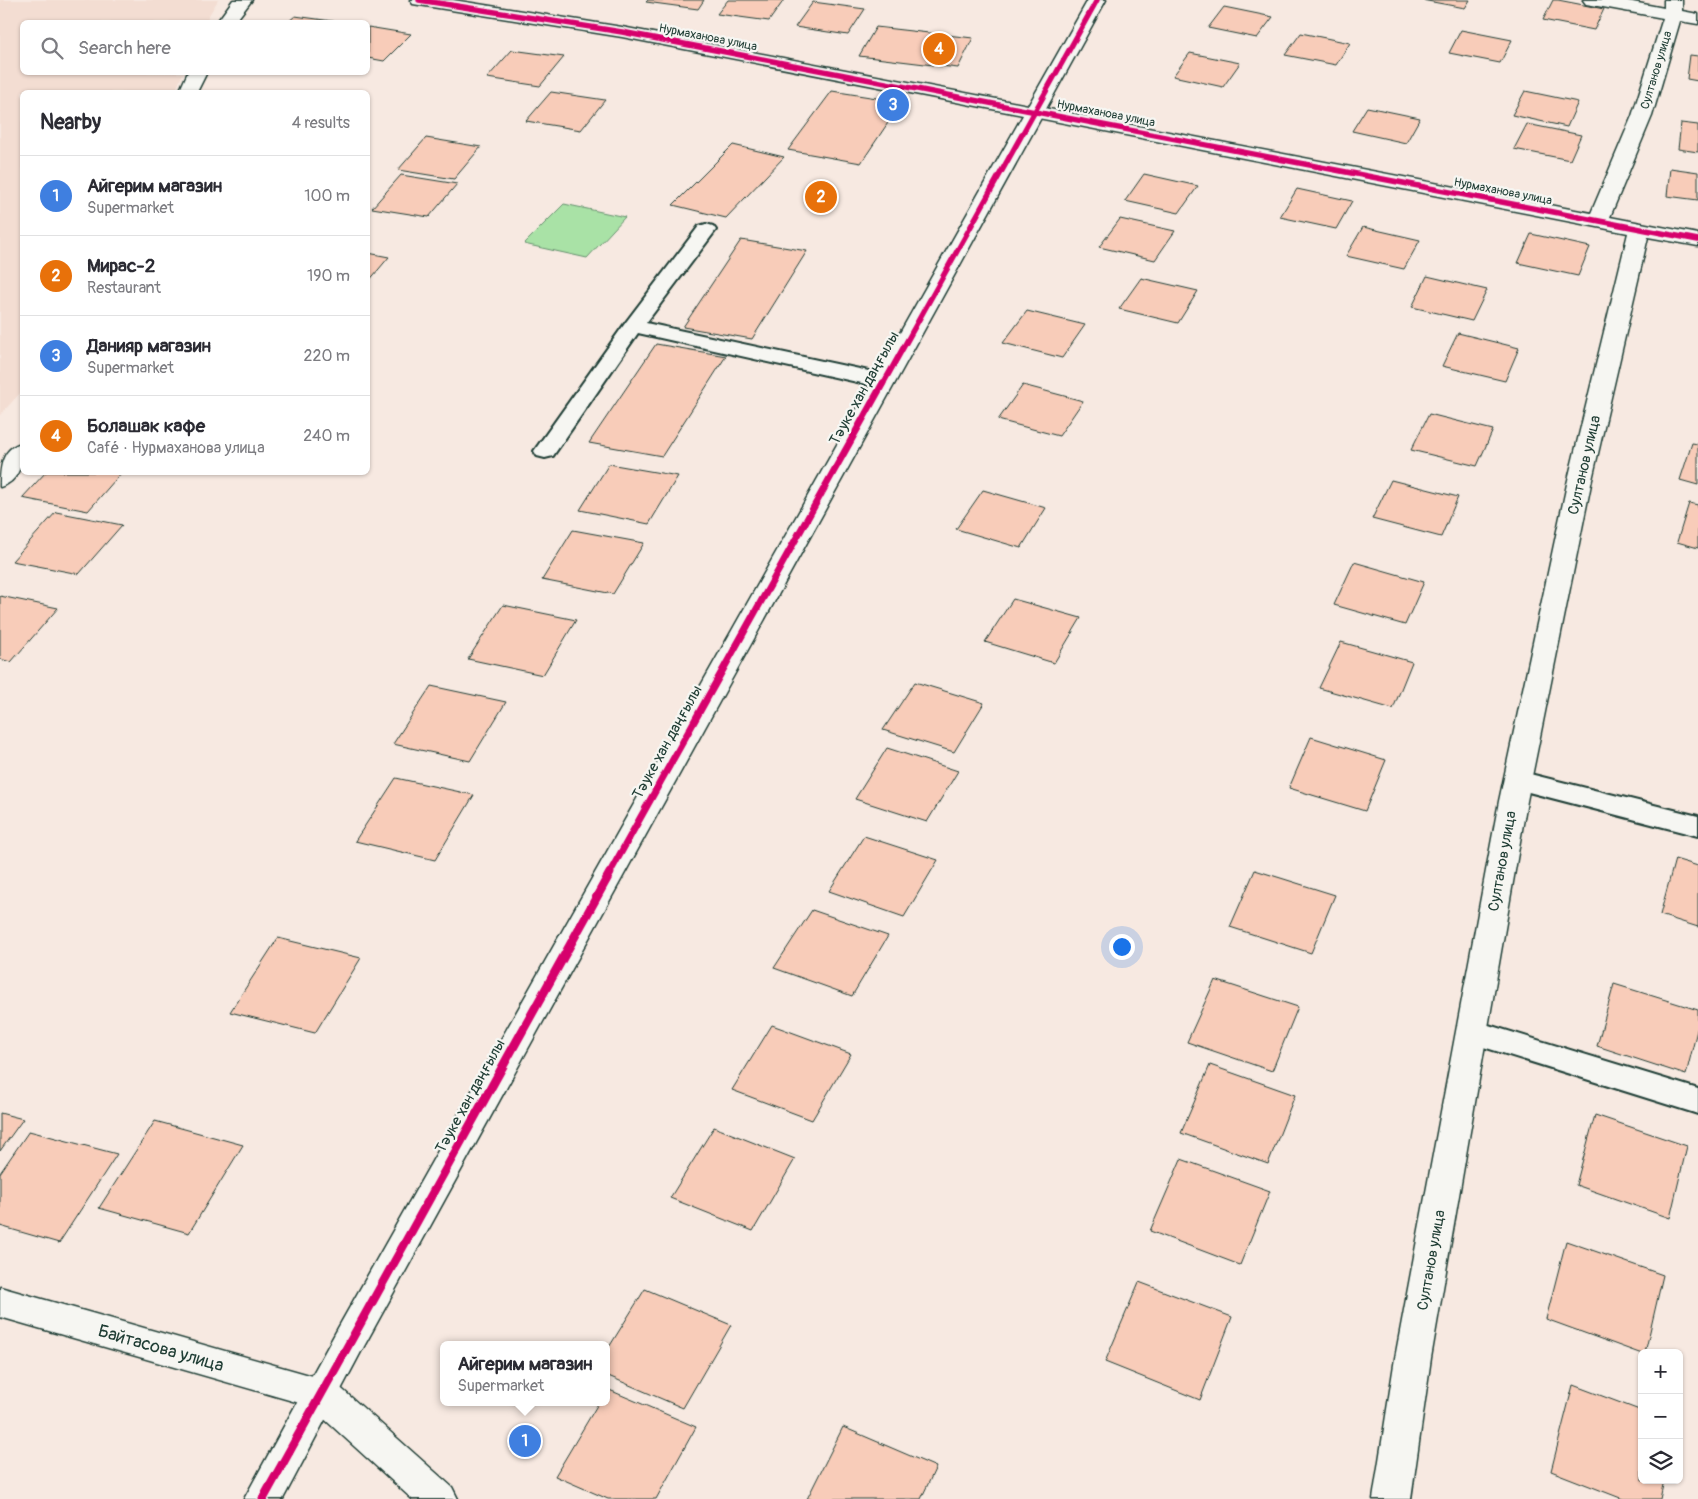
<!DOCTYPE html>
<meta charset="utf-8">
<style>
:root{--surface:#fff;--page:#f2f2f3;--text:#2b2b33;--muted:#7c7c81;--line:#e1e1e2;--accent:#7c3aed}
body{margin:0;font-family:Pangolin,sans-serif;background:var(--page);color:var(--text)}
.controls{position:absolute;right:15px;bottom:15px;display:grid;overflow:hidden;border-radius:8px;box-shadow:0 1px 4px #0004}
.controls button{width:45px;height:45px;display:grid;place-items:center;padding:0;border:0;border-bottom:1px solid var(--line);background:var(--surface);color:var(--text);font:25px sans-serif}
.you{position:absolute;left:1121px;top:946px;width:18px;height:18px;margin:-12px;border:4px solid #fff;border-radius:50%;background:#1a73e8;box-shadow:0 0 0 8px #1a73e833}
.badge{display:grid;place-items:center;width:32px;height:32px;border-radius:50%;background:var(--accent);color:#fff;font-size:16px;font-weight:700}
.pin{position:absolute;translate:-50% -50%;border:2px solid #fff;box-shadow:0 1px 5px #0006}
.popup{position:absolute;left:440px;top:1341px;width:170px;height:65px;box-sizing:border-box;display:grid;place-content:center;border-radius:8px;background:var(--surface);filter:drop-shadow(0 1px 4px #0005);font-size:16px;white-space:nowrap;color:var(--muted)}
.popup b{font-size:19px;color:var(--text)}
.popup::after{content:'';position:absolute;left:50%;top:100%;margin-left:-10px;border:10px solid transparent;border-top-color:var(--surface)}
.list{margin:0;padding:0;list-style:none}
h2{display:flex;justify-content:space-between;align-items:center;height:65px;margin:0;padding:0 20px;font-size:21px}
h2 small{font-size:16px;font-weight:400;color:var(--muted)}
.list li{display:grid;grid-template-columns:32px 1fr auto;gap:15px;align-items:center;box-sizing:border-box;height:80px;padding:0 20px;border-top:1px solid var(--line)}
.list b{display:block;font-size:19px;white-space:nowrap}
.list p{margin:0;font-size:16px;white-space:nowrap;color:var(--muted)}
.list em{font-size:16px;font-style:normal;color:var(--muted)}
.icon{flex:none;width:28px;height:28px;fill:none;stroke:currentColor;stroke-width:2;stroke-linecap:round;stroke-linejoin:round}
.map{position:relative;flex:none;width:1698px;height:1499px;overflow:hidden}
.search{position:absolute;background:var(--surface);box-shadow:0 1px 4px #0004;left:20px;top:20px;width:350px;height:55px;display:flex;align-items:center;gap:12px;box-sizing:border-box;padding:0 18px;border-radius:8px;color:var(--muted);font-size:19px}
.panel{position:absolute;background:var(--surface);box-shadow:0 1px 4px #0004;left:20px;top:90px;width:350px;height:385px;border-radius:8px}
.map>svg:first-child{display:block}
.built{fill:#f3ddd2}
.green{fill:#a9e2a6;stroke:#64906d}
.building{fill:#f8ccb9;stroke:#1f3d34}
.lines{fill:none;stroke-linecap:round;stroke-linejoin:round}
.service-casing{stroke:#1f3d34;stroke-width:4}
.minor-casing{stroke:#1f3d34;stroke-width:3}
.tertiary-casing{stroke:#1f3d34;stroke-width:3}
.service{fill:#f6f6f2;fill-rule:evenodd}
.minor{fill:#f6f6f2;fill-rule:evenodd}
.tertiary{fill:#f6f6f2;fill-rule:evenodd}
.cycleway-far2-casing{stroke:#f6f6f2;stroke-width:8}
.cycleway-far1-casing{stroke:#f6f6f2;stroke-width:10}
.cycleway-casing{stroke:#f6f6f2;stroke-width:12}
.cycleway-far2{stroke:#d6006c;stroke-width:5.5}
.cycleway-far1{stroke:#d6006c;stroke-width:7}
.cycleway{stroke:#d6006c;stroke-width:9}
.labels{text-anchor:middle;stroke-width:4.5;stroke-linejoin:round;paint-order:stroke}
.far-street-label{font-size:12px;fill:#1f3d34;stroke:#f6f6f2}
.street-label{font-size:15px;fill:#1f3d34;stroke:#f6f6f2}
.near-street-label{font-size:18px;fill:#1f3d34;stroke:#f6f6f2}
</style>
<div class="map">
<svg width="1698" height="1499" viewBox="0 0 1698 1499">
<rect width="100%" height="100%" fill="#f7e9e1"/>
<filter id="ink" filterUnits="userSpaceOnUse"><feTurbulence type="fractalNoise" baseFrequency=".02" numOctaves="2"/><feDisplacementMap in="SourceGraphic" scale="10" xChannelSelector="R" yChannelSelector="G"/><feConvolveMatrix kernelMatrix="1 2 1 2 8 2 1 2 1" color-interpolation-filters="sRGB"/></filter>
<g filter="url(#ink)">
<path class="built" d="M 0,0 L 218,0 L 205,22 L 22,22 L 22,72 L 183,73 L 175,92 L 22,92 L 22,391 L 0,415 Z"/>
<path class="green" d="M 564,204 L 625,217 L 587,258 L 524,244 Z"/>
<path class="building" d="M 648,0 L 704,0 L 698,9 L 646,2 Z
M 728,0 L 784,0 L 769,21 L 717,14 Z
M 1422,0 L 1470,0 L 1465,8 Z
M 1553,0 L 1558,0 L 1604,9 L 1594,30 L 1543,20 Z
M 813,2 L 865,9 L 848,35 L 795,27 Z
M 1224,7 L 1273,17 L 1257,38 L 1208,28 Z
M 295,16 L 339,22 L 288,22 Z
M 368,27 L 411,34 L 384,61 L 368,58 Z
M 876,27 L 973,38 L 958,68 L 859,56 Z
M 1461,30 L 1512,40 L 1500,63 L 1449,53 Z
M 1301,33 L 1350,43 L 1336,65 L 1285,55 Z
M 512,50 L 564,57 L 540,86 L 487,78 Z
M 1190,53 L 1240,63 L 1223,87 L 1173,76 Z
M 1690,55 L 1698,56 L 1698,81 L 1687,79 Z
M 832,91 L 902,102 L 861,163 L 788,150 Z
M 1525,91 L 1578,102 L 1567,127 L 1512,115 Z
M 551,92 L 605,100 L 581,130 L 526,121 Z
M 1367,107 L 1420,118 L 1406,143 L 1352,131 Z
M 1681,123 L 1698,125 L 1698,152 L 1678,149 Z
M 1527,124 L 1581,135 L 1570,160 L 1514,149 Z
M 426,138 L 481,147 L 454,179 L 398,170 Z
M 733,145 L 784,157 L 726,218 L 673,205 Z
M 1670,168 L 1698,172 L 1698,200 L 1667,196 Z
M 1144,174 L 1198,186 L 1179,213 L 1125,201 Z
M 401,175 L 457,184 L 429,217 L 372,208 Z
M 1297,189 L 1352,201 L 1336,229 L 1280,217 Z
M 1120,219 L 1175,231 L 1155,260 L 1099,247 Z
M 1363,227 L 1420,240 L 1404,269 L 1346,256 Z
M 1531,234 L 1590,247 L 1578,276 L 1518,263 Z
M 741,240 L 807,251 L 752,339 L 683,327 Z
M 368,253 L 389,257 L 368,282 Z
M 1427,276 L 1487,290 L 1472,321 L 1412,307 Z
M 1141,278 L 1198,291 L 1178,323 L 1119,309 Z
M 1027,311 L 1085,325 L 1062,358 L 1003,343 Z
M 1458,333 L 1519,348 L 1505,381 L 1442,366 Z
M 656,344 L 726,356 L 662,456 L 589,443 Z
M 1023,385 L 1083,401 L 1059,436 L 998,420 Z
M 1429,414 L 1493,430 L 1477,466 L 1411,450 Z
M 1692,443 L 1698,444 L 1698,485 L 1680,480 Z
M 609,464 L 678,476 L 649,524 L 580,510 Z
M 46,472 L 122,472 L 88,511 L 22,498 Z
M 1391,480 L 1458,497 L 1441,537 L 1372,519 Z
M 983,490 L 1046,508 L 1021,548 L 956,529 Z
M 1689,503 L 1698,505 L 1698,548 L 1677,542 Z
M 56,512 L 122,525 L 79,574 L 12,561 Z
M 573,530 L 644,543 L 613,594 L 542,580 Z
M 1354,562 L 1424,582 L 1405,625 L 1334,605 Z
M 0,596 L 58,608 L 11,662 L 0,659 Z
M 1013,599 L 1081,618 L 1054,663 L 985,642 Z
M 503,605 L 576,620 L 543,675 L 468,659 Z
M 1341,642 L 1412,662 L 1393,709 L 1319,688 Z
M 915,682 L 984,703 L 954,752 L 883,730 Z
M 431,686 L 506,702 L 470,761 L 393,744 Z
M 1311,737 L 1386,760 L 1365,811 L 1289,788 Z
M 887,748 L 958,771 L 927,822 L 855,799 Z
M 396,778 L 474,795 L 435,860 L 355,841 Z
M 864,836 L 938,860 L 904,917 L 829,891 Z
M 1675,859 L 1698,866 L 1698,927 L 1660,915 Z
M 1255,870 L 1335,895 L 1311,953 L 1230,927 Z
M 812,910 L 888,936 L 852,996 L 774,968 Z
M 278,938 L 361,958 L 315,1033 L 230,1012 Z
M 1215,980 L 1298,1007 L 1272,1071 L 1187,1042 Z
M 1614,984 L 1698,1010 L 1698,1026 L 1686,1075 L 1597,1046 Z
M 772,1025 L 851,1054 L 812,1120 L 732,1090 Z
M 1210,1065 L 1295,1095 L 1268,1164 L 1181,1133 Z
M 0,1113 L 23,1119 L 0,1151 Z
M 1595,1115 L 1687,1146 L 1670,1218 L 1576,1185 Z
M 155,1121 L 243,1145 L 189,1233 L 99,1208 Z
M 714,1127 L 795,1159 L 753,1231 L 670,1198 Z
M 29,1131 L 117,1154 L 59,1243 L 0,1226 L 0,1173 Z
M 1181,1159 L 1270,1191 L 1240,1265 L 1150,1231 Z
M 1566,1241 L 1663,1275 L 1645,1353 L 1642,1354 L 1546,1319 Z
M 1139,1282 L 1232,1317 L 1200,1400 L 1105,1362 Z
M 645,1289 L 731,1325 L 683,1408 L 606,1375 L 606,1352 Z
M 1573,1385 L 1642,1411 L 1642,1480 L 1664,1480 L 1660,1499 L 1623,1499 L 1551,1471 Z
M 607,1389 L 696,1427 L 656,1499 L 608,1499 L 555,1476 L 599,1402 L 606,1402 Z
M 843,1427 L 936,1467 L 921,1499 L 807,1499 Z"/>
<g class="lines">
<defs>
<path id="service" d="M 706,224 L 713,226 L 716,230 L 646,323 L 892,376 L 895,381 L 892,386 L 884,388 L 638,333 L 553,456 L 545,458 L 537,456 L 534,451 L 626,322 L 699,226 Z
M 1518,771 L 1698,816 L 1698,836 L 1509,787 L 1505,780 L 1509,773 Z
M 1472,1020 L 1698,1089 L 1698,1114 L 1461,1040 L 1457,1032 L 1461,1024 Z"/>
<path id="minor" d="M 233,0 L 252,0 L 235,22 L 217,22 Z
M 410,0 L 453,0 L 622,27 L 1591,213 L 1632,116 L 1663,18 L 1592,5 L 1586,4 L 1583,0 L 1622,0 L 1664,8 L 1664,0 L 1682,0 L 1682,11 L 1698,14 L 1698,24 L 1680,21 L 1652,116 L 1610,217 L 1698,234 L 1698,246 L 1648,237 L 1591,484 L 1527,801 L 1431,1358 L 1411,1499 L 1373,1499 L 1395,1358 L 1499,801 L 1567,484 L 1628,233 L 622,37 L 419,5 L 413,4 Z
M 188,72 L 207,72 L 197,92 L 179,92 Z
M 22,443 C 24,460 20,482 0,487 C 0,469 1,448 22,443 Z
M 0,1287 L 334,1382 L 452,1487 L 458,1499 L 412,1499 L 310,1406 L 0,1317 Z"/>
<path id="tertiary" d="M 1088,0 L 1106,0 L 362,1350 L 283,1499 L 244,1499 L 338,1328 Z"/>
</defs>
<use href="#service" class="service-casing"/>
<use href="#minor" class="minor-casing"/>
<use href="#tertiary" class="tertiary-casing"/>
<use href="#service" class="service"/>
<use href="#minor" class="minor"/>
<use href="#tertiary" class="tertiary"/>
<defs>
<path id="cycleway-far2" d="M 419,0 L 622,32 L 1698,240
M 883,384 L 1097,0"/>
<path id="cycleway-far1" d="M 609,874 L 883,383"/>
<path id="cycleway" d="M 263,1499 L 610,873"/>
</defs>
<use href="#cycleway-far2" class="cycleway-far2-casing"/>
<use href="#cycleway-far1" class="cycleway-far1-casing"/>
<use href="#cycleway" class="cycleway-casing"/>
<use href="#cycleway-far2" class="cycleway-far2"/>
<use href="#cycleway-far1" class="cycleway-far1"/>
<use href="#cycleway" class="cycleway"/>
</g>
</g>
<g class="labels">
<g class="far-street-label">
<text transform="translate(708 37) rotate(11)" y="4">Нурмаханова улица</text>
<text transform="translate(1656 70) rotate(-73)" y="4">Султанов улица</text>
<text transform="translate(1106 113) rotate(11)" y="4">Нурмаханова улица</text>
<text transform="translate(1503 191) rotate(11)" y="4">Нурмаханова улица</text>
</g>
<g class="street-label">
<text transform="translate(864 388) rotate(-61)" y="5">Тәуке хан даңғылы</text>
<text transform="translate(1584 465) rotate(-77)" y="5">Султанов улица</text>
<text transform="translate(667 742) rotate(-61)" y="5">Тәуке хан даңғылы</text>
<text transform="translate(1502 861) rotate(-80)" y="5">Султанов улица</text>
<text transform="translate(470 1096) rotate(-61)" y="5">Тәуке хан даңғылы</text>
<text transform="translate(1431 1260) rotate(-80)" y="5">Султанов улица</text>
</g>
<g class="near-street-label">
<text transform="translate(161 1348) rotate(16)" y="6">Байтасова улица</text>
</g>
</g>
</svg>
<div class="controls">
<button>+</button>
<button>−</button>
<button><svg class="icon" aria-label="layers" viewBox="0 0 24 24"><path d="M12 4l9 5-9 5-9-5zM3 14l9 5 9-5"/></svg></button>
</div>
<div class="you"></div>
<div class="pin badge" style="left:525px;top:1441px;background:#3f7fe0">1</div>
<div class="popup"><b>Айгерим магазин</b>Supermarket</div>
<div class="pin badge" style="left:821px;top:197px;background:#e8710a">2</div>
<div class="pin badge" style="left:893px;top:105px;background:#3f7fe0">3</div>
<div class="pin badge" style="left:939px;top:49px;background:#e8710a">4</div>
<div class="search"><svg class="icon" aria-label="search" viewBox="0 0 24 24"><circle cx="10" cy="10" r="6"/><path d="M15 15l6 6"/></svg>Search here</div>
<section class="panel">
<h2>Nearby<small>4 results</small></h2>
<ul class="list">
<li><span class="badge" style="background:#3f7fe0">1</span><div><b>Айгерим магазин</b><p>Supermarket</p></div><em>100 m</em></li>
<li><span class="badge" style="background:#e8710a">2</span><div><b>Мирас-2</b><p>Restaurant</p></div><em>190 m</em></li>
<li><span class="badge" style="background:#3f7fe0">3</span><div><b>Данияр магазин</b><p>Supermarket</p></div><em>220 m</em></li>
<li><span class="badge" style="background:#e8710a">4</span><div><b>Болашак кафе</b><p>Café · Нурмаханова улица</p></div><em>240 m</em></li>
</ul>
</section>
</div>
